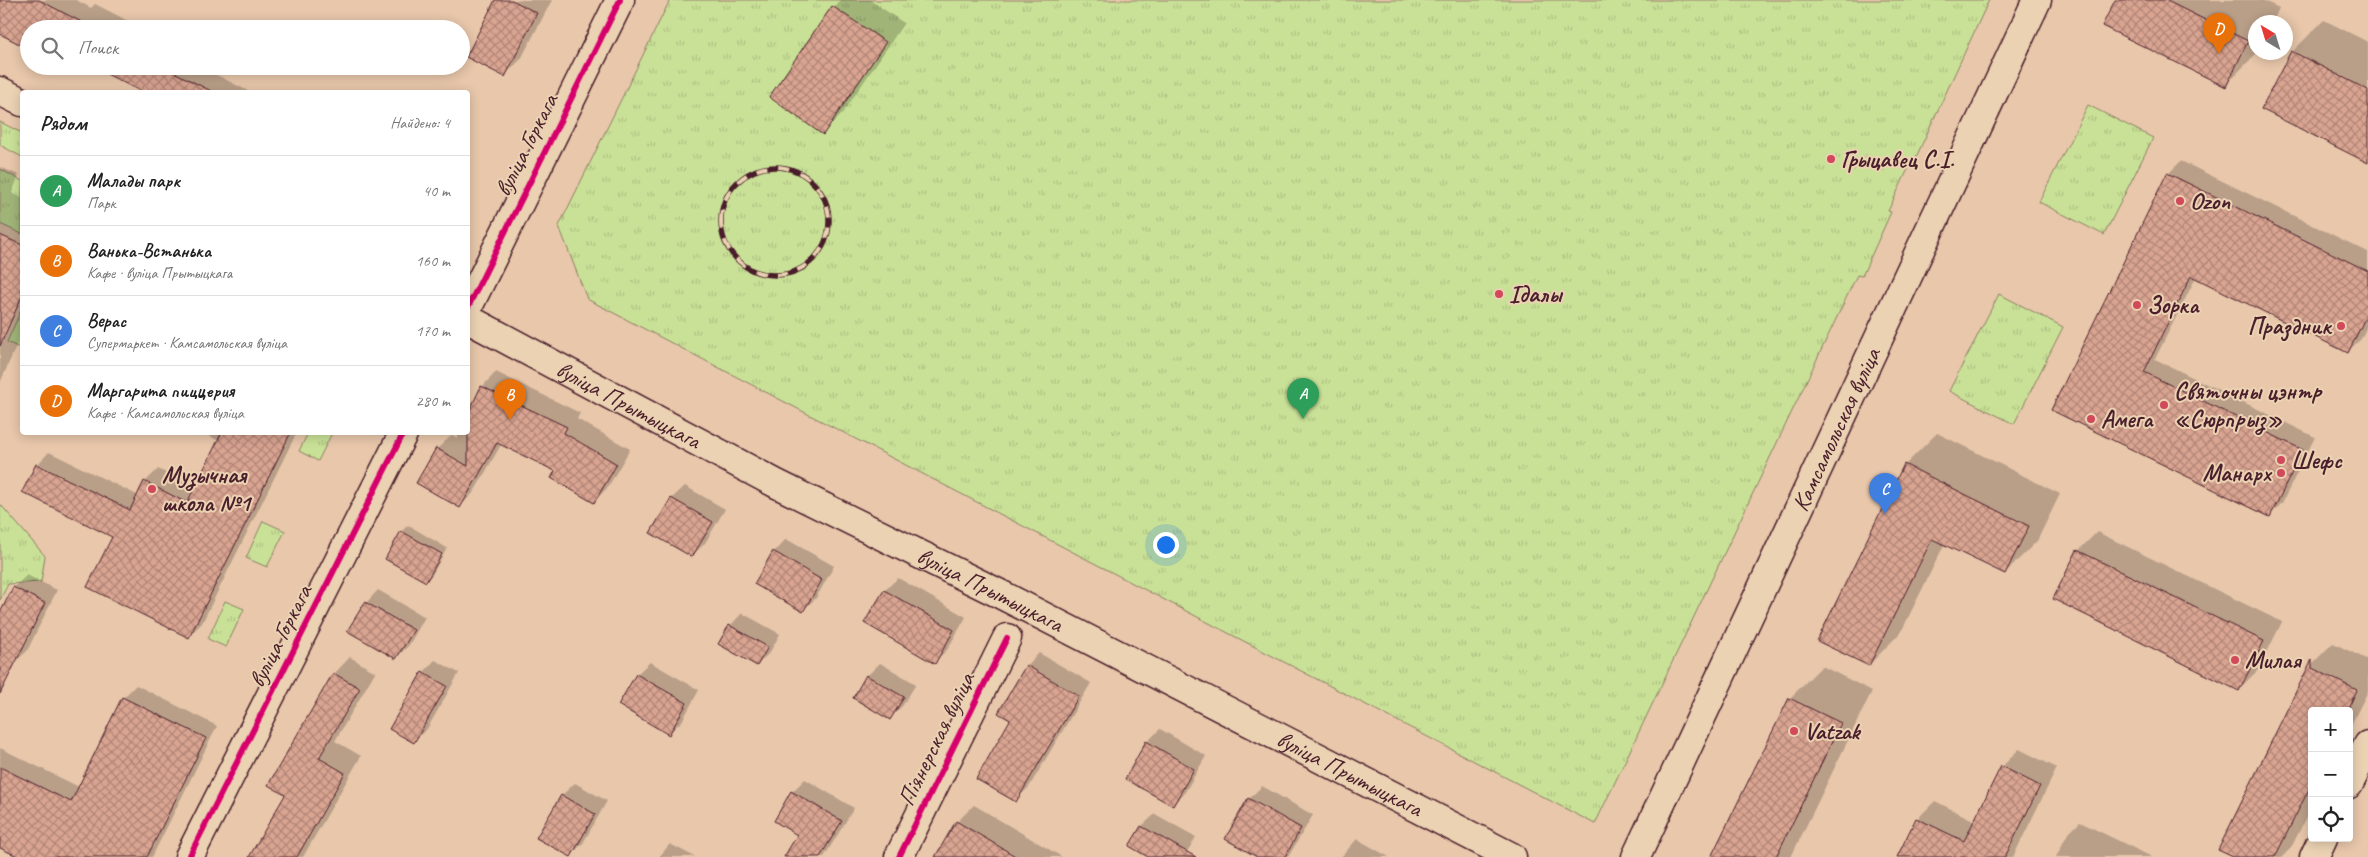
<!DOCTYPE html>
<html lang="ru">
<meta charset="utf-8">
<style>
:root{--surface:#fff;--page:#f6f6f6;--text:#222;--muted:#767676;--line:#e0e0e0;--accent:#0b8043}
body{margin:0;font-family:Caveat,sans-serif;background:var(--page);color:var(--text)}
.controls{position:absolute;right:15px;bottom:15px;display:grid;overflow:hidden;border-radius:5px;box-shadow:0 2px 12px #0003}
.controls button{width:45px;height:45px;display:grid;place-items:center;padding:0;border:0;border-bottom:1px solid var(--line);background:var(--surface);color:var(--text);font:25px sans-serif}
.compass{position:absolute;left:2248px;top:15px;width:45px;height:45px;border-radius:50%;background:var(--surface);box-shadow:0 2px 12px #0003;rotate:322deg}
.you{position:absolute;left:1165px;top:544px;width:18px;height:18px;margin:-12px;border:4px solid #fff;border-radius:50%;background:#1a73e8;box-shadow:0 0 0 8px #1a73e833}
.badge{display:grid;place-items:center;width:32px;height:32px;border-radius:50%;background:var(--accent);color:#fff;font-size:16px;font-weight:700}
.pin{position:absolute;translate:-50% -41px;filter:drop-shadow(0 1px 2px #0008)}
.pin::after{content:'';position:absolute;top:26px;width:18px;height:15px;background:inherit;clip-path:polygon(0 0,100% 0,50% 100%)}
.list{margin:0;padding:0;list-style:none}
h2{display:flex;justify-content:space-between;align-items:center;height:65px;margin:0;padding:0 20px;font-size:21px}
h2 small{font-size:16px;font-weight:400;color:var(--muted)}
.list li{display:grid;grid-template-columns:32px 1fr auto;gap:15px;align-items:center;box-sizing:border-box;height:70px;padding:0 20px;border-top:1px solid var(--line)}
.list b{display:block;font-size:19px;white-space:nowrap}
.list p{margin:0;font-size:16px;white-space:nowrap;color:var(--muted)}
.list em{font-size:16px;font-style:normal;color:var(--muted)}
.icon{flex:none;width:28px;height:28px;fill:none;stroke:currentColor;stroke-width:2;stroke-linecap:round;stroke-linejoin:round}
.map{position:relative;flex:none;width:2368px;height:857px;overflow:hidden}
.search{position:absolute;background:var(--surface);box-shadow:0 2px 12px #0003;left:20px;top:20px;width:450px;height:55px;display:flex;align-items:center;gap:12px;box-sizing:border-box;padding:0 18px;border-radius:28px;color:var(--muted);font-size:19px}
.panel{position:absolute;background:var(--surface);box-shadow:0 2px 12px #0003;left:20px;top:90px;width:450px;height:345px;border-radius:5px}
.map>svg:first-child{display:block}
.grass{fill:url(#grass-tufts);stroke:#8a8061}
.shadow{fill:#0003}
.building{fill:url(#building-cross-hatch);stroke:#4a1f2b}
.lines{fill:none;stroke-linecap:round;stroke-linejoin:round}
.minor-casing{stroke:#4a1f2b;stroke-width:31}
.tertiary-casing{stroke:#4a1f2b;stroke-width:31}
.secondary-casing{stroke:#4a1f2b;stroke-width:31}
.minor{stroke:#ebd2b3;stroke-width:28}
.tertiary{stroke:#ebd2b3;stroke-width:28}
.secondary{stroke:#ebd2b3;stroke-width:28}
.rail-casing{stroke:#4a1f2b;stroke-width:5.5}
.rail{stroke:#ebd2b3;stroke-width:4;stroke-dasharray:11;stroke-linecap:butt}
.cycleway-casing{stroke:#ebd2b3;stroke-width:9}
.cycleway{stroke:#d6006c;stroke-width:6}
.poi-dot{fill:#d1495b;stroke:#ebd2b3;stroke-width:2}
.labels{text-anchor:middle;stroke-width:4;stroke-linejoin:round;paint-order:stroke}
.street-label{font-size:24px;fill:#4a1f2b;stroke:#ebd2b3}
.poi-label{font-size:24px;font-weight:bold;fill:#4a1f2b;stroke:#ebd2b3;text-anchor:start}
</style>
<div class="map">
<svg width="2368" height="857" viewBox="0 0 2368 857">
<defs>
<pattern id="grass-tufts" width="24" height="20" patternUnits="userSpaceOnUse" patternTransform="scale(1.25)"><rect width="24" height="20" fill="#c9e197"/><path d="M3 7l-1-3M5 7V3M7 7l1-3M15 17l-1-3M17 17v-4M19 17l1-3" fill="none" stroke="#aec182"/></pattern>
<pattern id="building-cross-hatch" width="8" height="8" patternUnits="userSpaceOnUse" patternTransform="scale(1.25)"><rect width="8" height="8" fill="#d9a491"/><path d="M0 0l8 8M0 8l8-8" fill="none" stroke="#b28577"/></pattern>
</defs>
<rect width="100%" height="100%" fill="#e8c7ab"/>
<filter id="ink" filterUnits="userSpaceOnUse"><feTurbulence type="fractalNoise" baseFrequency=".02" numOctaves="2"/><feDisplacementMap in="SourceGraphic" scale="10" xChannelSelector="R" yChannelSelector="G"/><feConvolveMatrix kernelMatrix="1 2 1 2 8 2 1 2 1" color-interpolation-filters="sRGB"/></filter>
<g filter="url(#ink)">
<path class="grass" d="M 670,0 L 1989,0 L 1911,168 L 1909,167 L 1888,211 L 1891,212 L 1862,276 L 1857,275 L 1595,824 L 587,299 L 559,226 Z
M 2088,105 L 2153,138 L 2104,235 L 2039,202 Z
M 0,122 L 22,133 L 22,157 L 0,145 Z
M 0,169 L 22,181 L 22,234 L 0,224 Z
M 1999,294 L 2063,327 L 2014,424 L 1949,391 Z
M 22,308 L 22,349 L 7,342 Z
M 308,433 L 332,433 L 318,461 L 299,451 Z
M 0,504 L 45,556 L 41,582 L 8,584 L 0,600 Z
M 263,521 L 285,531 L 267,567 L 246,558 Z
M 225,601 L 244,609 L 226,647 L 208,639 Z"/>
<path class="shadow" d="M 0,0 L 76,0 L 91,8 L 95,4 L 144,29 L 29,29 L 29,41 L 25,45 L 0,33 Z
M 496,0 L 552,0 L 521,59 L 505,75 Z
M 840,0 L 870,0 L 904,23 L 842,114 L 823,133 L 771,97 Z
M 2116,0 L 2262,0 L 2279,8 L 2273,22 L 2256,22 L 2256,52 L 2258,52 L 2225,85 Z
M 2324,20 L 2368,42 L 2368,162 L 2292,52 Z
M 94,66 L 199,66 L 250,92 L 144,92 Z
M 2181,161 L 2368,252 L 2368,324 L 2361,339 L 2348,351 L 2196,277 L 2155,359 L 2315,437 L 2282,503 L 2269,516 L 2052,409 L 2168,174 Z
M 0,167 L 19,175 L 12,193 L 22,198 L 22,333 L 0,383 Z
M 496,372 L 580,413 L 577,419 L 630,449 L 608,487 L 594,502 L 557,470 L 502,443 L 474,492 L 460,507 L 437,449 L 452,435 L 457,438 L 460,432 L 468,432 L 468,416 L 482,387 Z
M 201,432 L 297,432 L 202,623 L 189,636 L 113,536 L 37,465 L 49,452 L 139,496 L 145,482 L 158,469 L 196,488 L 219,441 Z
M 1937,433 L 2060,494 L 2037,541 L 2005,573 L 1945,543 L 1901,632 L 1869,665 L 1905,465 Z
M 685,486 L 725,509 L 705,543 L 692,556 L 652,533 L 672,498 Z
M 408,525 L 447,548 L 432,575 L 426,581 L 387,559 L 402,531 Z
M 2097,532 L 2282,622 L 2258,670 L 2239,689 L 2078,551 Z
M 786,539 L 834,566 L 816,598 L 803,610 L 774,552 Z
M 27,575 L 57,590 L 27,651 L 14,663 L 0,656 L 0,616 L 14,587 Z
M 898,578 L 966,617 L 947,650 L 934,662 L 866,623 L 885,590 Z
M 378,590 L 425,617 L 409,645 L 396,658 L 366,603 Z
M 742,613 L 780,634 L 770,652 L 757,665 L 730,626 Z
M 2333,643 L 2368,660 L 2368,691 L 2349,729 L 2349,711 L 2312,711 L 2312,806 L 2291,848 L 2282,857 L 2235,857 L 2309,667 Z
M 1039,653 L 1091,683 L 1029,787 L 1016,800 L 1011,720 L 1027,666 Z
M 350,657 L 375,672 L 335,741 L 361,756 L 303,857 L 250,857 L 287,794 L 270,784 L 334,674 Z
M 435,660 L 459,673 L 427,729 L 414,741 L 423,673 Z
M 650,662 L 699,690 L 682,721 L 669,733 L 620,705 L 637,674 Z
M 880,663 L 916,684 L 903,705 L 890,718 L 867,676 Z
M 1822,666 L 1872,691 L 1791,857 L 1712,857 L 1790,698 Z
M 136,685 L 217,726 L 152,857 L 22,857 L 0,846 L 0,748 L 79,787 L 123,698 Z
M 1160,729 L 1206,756 L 1185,792 L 1173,805 L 1147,742 Z
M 2019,749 L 2057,768 L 2013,857 L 1898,857 L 1917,819 L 1935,801 L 1975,821 L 2002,767 Z
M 805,779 L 854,808 L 824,857 L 794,857 L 798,835 L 775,821 L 792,792 Z
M 575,783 L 607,801 L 583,843 L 570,856 L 538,837 L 562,795 Z
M 1262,786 L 1313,815 L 1288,857 L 1259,857 L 1227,838 L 1249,799 Z
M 974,805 L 1062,857 L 936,857 L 957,822 Z
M 1155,814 L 1196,837 L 1184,857 L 1151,857 L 1131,846 L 1142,826 Z
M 2080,822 L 2152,857 L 2056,857 L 2067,835 Z
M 1357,839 L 1389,857 L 1341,857 Z
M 670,844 L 695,857 L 659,857 Z"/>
<path class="building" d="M 0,0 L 39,0 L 95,29 L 29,29 L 29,39 L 25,47 L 0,34 Z
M 495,0 L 512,0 L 537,13 L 505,77 L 466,57 Z
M 2115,0 L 2165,0 L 2248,41 L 2226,87 L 2102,26 Z
M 832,6 L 886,42 L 823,135 L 769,97 Z
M 2291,51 L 2368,90 L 2368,163 L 2261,109 Z
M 91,66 L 162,66 L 213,92 L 142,92 Z
M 2167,173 L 2368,271 L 2368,312 L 2348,353 L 2191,276 L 2144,372 L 2303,450 L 2270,517 L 2051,410 Z
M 0,235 L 22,245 L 22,296 L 0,346 Z
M 481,386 L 567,427 L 564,433 L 617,464 L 594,503 L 551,478 L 555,471 L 497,443 L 460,508 L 416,483 L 436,448 L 468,466 L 468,414 Z
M 222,432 L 291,432 L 189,638 L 87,587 L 112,537 L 22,492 L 36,464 L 130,510 L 144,481 L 187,503 Z
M 1904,464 L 2029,526 L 2005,574 L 1932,539 L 1869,666 L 1817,641 Z
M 671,498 L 713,522 L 692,557 L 650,533 Z
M 401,531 L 442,554 L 426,582 L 385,559 Z
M 2077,550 L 2264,641 L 2239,691 L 2053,599 Z
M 773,551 L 822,580 L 803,612 L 754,584 Z
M 13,587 L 45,603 L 0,694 L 0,613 Z
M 884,590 L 954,630 L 935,664 L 864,623 Z
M 365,602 L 414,630 L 396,659 L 347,631 Z
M 729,625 L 768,647 L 757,666 L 718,644 Z
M 2312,659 L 2312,668 L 2357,690 L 2347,711 L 2312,711 L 2312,783 L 2275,857 L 2233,857 L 2218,850 Z
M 1026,665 L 1079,696 L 1016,802 L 976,779 L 1010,720 L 998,713 Z
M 422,672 L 447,686 L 414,743 L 389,729 Z
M 333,673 L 360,688 L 319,758 L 345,773 L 297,857 L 249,857 L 285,795 L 268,785 Z
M 636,674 L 687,703 L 669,735 L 618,705 Z
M 866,675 L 904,697 L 890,720 L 853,698 Z
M 122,697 L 206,738 L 147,857 L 19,857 L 0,848 L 0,767 L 71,802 Z
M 1789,698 L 1841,723 L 1776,857 L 1711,857 Z
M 1146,741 L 1194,769 L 1173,806 L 1125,779 Z
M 2001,766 L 2040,786 L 2005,857 L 1897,857 L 1916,818 L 1964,841 Z
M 791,791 L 842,821 L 820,857 L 784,857 L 797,835 L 774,821 Z
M 561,795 L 595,814 L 571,857 L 536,838 Z
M 1248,798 L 1301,828 L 1285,857 L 1257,857 L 1225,839 Z
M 956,821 L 1017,857 L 935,857 Z
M 1141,826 L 1196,857 L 1148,857 L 1129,846 Z"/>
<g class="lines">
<defs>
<path id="minor" d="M 189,857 L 404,432
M 899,857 L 1007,638"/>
<path id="tertiary" d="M 468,307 L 620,0
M 2349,784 L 2368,745
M 2314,857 L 2323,838"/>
<g id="secondary">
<path d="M 0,91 L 22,102"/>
<path id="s1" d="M 468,319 L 777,484 L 1000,594 L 1512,857"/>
<path id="s2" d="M 1636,857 L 2037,0"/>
</g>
</defs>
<use href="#minor" class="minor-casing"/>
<use href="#tertiary" class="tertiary-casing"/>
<use href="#secondary" class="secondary-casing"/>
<use href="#minor" class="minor"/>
<use href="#tertiary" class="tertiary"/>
<use href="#secondary" class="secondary"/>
<defs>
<path id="rail" d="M721 221a54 54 0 1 1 108 0a54 54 0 1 1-108 0Z"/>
</defs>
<use href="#rail" class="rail-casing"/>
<use href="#rail" class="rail"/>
<defs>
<path id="cycleway" d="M 468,307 L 620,0
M 189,857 L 404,432
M 899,857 L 1007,638"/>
</defs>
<use href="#cycleway" class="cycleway-casing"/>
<use href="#cycleway" class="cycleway"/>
</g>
</g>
<g class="poi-dot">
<circle cx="1831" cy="159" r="5"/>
<circle cx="2180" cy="201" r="5"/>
<circle cx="1499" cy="294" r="5"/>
<circle cx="2137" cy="305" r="5"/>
<circle cx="2341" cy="326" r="5"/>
<circle cx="2164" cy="405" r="5"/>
<circle cx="2091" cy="419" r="5"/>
<circle cx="2281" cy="460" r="5"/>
<circle cx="2281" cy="473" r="5"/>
<circle cx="152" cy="489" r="5"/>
<circle cx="2235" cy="660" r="5"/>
<circle cx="1794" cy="731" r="5"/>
</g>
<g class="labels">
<g class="street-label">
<text transform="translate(526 145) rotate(-63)" y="8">вуліца Горкага</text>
<text dy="8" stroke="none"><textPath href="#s1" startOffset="182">вуліца Прытыцкага</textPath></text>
<text dy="8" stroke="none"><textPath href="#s2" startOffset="472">Камсамольская вуліца</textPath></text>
<text dy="8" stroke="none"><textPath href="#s1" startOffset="588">вуліца Прытыцкага</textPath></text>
<text transform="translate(280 636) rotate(-63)" y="8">вуліца Горкага</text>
<text transform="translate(936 739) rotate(-64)" y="8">Піянерская вуліца</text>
<text dy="8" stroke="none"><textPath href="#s1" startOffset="992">вуліца Прытыцкага</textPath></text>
</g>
<g class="poi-label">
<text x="1841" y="167">Грыцавец С.І.</text>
<text x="2190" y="209">Ozon</text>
<text x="1509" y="302">Ідалы</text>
<text x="2147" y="313">Зорка</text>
<text x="2331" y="334" text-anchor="end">Праздник</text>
<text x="2174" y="399">Святочны цэнтр<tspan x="2174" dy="28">«Сюрпрыз»</tspan></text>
<text x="2101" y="427">Амега</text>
<text x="2291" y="468">Шефс</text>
<text x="2271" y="481" text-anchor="end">Манарх</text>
<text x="162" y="483">Музычная<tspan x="162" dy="28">школа №1</tspan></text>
<text x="2245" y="668">Милая</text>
<text x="1804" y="739">Vatzak</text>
</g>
</g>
</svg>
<div class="controls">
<button>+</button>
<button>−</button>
<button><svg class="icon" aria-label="locate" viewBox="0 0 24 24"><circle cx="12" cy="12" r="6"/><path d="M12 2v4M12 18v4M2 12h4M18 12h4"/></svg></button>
</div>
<svg class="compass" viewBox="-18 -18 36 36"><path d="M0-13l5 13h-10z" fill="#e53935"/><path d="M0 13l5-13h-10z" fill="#767676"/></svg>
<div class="you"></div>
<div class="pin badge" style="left:1303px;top:419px;background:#2e9e5b">A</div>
<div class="pin badge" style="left:510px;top:420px;background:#e8710a">B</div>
<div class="pin badge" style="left:1885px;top:514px;background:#3f7fe0">C</div>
<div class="pin badge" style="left:2219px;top:54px;background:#e8710a">D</div>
<div class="search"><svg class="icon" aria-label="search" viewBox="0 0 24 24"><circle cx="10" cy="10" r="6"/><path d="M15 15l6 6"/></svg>Поиск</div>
<section class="panel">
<h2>Рядом<small>Найдено: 4</small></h2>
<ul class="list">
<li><span class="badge" style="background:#2e9e5b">A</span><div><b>Малады парк</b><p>Парк</p></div><em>40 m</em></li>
<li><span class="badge" style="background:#e8710a">B</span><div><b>Ванька-Встанька</b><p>Кафе · вуліца Прытыцкага</p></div><em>160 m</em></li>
<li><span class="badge" style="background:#3f7fe0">C</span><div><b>Верас</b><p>Супермаркет · Камсамольская вуліца</p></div><em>170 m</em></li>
<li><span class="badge" style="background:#e8710a">D</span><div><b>Маргарита пиццерия</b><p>Кафе · Камсамольская вуліца</p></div><em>280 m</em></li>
</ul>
</section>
</div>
